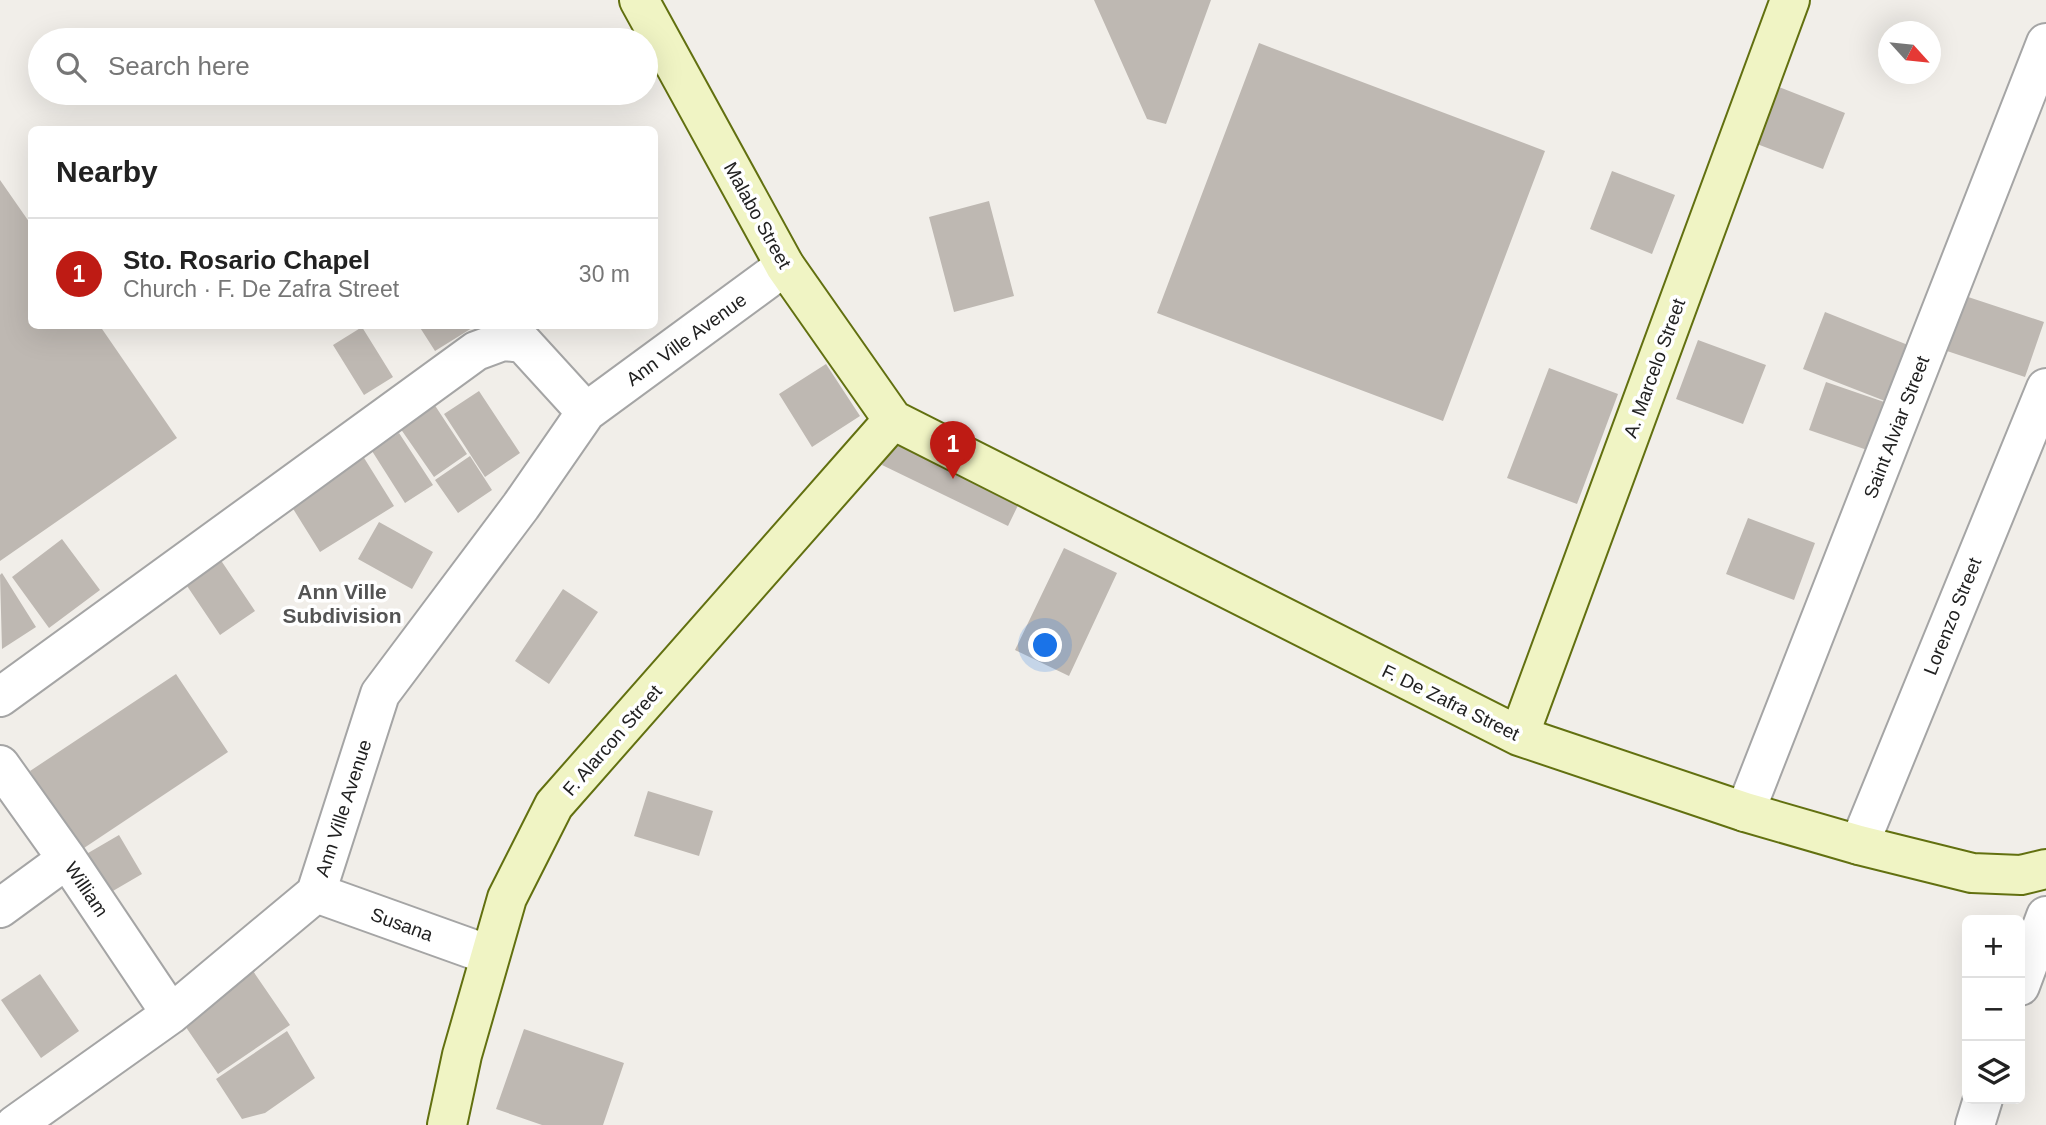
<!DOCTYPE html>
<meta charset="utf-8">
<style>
:root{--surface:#fff;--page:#f2f2f2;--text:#222;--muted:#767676;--line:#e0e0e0;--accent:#be1b14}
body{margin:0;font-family:Arial,sans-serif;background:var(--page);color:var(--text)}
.controls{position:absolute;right:21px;bottom:21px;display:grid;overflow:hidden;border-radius:10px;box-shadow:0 7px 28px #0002}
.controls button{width:63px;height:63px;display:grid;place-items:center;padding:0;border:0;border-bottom:2px solid var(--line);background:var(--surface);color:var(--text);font:35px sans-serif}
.compass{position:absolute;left:1878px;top:21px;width:63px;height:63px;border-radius:50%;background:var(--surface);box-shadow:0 7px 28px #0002;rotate:117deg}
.you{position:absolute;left:1046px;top:646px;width:24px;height:24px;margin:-18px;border:5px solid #fff;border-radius:50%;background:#1a73e8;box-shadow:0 0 0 10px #1a73e833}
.badge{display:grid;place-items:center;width:46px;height:46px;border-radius:50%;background:var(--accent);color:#fff;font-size:23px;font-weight:700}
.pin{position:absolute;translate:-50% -58px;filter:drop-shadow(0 2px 4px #0008)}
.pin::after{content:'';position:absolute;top:37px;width:24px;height:21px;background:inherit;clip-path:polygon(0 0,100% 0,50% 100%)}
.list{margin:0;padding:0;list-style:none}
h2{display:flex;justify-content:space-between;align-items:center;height:91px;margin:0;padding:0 28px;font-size:30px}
h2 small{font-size:23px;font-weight:400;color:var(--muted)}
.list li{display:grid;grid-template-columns:46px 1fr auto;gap:21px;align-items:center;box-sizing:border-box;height:112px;padding:0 28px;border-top:2px solid var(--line)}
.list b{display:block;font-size:26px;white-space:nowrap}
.list p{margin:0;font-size:23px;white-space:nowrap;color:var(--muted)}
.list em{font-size:23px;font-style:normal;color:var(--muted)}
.icon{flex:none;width:38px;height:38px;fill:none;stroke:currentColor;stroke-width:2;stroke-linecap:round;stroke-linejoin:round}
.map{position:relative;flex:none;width:2046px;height:1125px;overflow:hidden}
.search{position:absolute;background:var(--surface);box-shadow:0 7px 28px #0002;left:28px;top:28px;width:630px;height:77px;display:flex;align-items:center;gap:18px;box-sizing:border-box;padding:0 24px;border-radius:38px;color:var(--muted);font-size:26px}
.panel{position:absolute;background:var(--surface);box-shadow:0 7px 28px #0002;left:28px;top:126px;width:630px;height:203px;border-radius:10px}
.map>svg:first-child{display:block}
.building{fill:#beb8b2}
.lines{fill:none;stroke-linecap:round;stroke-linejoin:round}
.street-casing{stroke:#a5a5a5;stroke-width:42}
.secondary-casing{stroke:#627010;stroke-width:42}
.street{stroke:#fff;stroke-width:38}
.secondary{stroke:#f0f4c4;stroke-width:38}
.labels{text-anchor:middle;stroke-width:7;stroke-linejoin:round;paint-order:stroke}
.street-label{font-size:19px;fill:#212121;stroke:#fff}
.neighbourhood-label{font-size:21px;font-weight:bold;fill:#545454;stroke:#fff}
</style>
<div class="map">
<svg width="2046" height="1125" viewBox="0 0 2046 1125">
<rect width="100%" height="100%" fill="#f1eee9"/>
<path class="building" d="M 1094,0 L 1211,0 L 1166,124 L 1147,119 Z
M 1259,43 L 1545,151 L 1443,421 L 1157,313 Z
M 1779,87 L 1845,113 L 1823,169 L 1757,144 Z
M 1612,171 L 1675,195 L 1652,254 L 1590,229 Z
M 0,180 L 32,226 L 32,326 L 100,326 L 177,438 L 0,561 Z
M 989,201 L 1014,296 L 954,312 L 929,217 Z
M 1953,292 L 2044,322 L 2025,377 L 1935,347 Z
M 1825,312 L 1908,345 L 1885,401 L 1803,369 Z
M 419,326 L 470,326 L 472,328 L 435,351 Z
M 362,327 L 393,377 L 364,395 L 333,345 Z
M 1698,340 L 1766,365 L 1743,424 L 1676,399 Z
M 826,364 L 860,416 L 812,447 L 779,394 Z
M 1549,368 L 1618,394 L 1577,504 L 1507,478 Z
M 1826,382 L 1890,404 L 1873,452 L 1809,430 Z
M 479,391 L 520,453 L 485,477 L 444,414 Z
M 432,401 L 467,454 L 434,477 L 398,425 Z
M 899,431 L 1024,493 L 1008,526 L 882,465 Z
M 399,433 L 433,485 L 405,503 L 372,451 Z
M 361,453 L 394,506 L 320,552 L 287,499 Z
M 470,456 L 492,490 L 458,513 L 435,480 Z
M 1748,518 L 1815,543 L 1794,600 L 1726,574 Z
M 379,522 L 433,552 L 412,589 L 358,559 Z
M 62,539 L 100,590 L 49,628 L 12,577 Z
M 1064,548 L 1117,573 L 1069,676 L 1015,650 Z
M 216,553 L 255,611 L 220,635 L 181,577 Z
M 2,573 L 36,627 L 2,649 L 0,575 Z
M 563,589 L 598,612 L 549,684 L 515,661 Z
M 176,674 L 228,752 L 81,850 L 30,771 Z
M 648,791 L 713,811 L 699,856 L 634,836 Z
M 119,835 L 142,874 L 106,895 L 83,856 Z
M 251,968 L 290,1025 L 218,1074 L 179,1017 Z
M 40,974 L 79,1031 L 41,1058 L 1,1000 Z
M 524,1029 L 624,1063 L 603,1125 L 542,1125 L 496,1109 Z
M 287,1031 L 315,1078 L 265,1113 L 242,1119 L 216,1079 Z"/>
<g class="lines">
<defs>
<path id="street" d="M 0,697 L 476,351 L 503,341 L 523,343 L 586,412
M 0,765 L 67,859 L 171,1014
M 1745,812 L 2046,43
M 1859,845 L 2046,388
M 316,893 L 489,955
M 0,908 L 67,859
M 2020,986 L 2046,916
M 15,1125 L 171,1014 L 316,893 L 380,694 L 521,506 L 586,412 L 785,266
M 1975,1125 L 1983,1099"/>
<path id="secondary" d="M 639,0 L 785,266 L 893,420 L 1519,736 L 1745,812 L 1859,845 L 1972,873 L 2021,875 L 2046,869
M 1519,736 L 1790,0
M 447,1125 L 462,1055 L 507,898 L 554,805 L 893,420"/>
</defs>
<use href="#street" class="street-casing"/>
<use href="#secondary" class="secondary-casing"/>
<use href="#street" class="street"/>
<use href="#secondary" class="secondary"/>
</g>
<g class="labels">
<g class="street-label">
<text transform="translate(758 215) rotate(61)" y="7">Malabo Street</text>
<text transform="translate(686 339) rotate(-36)" y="7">Ann Ville Avenue</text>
<text transform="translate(1654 368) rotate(-70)" y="7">A. Marcelo Street</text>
<text transform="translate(1896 427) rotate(-69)" y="7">Saint Alviar Street</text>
<text transform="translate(1952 616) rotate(-68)" y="7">Lorenzo Street</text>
<text transform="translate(1451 702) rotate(26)" y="7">F. De Zafra Street</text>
<text transform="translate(612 740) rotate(-49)" y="7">F. Alarcon Street</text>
<text transform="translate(343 808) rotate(-72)" y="7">Ann Ville Avenue</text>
<text transform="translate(87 889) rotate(56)" y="7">William</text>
<text transform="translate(402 924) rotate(20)" y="7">Susana</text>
</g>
<g class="neighbourhood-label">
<text x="342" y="599">Ann Ville<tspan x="342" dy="24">Subdivision</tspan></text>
</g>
</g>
</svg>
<div class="controls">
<button>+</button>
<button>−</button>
<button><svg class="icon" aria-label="layers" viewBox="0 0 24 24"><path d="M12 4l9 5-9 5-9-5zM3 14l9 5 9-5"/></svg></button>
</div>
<svg class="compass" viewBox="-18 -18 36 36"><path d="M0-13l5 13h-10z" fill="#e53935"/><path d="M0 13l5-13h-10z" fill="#767676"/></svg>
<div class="you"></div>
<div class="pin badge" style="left:953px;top:479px">1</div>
<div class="search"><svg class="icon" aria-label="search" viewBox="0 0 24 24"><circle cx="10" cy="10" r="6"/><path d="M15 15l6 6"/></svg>Search here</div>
<section class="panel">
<h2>Nearby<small></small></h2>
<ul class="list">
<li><span class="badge">1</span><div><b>Sto. Rosario Chapel</b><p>Church · F. De Zafra Street</p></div><em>30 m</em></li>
</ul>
</section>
</div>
